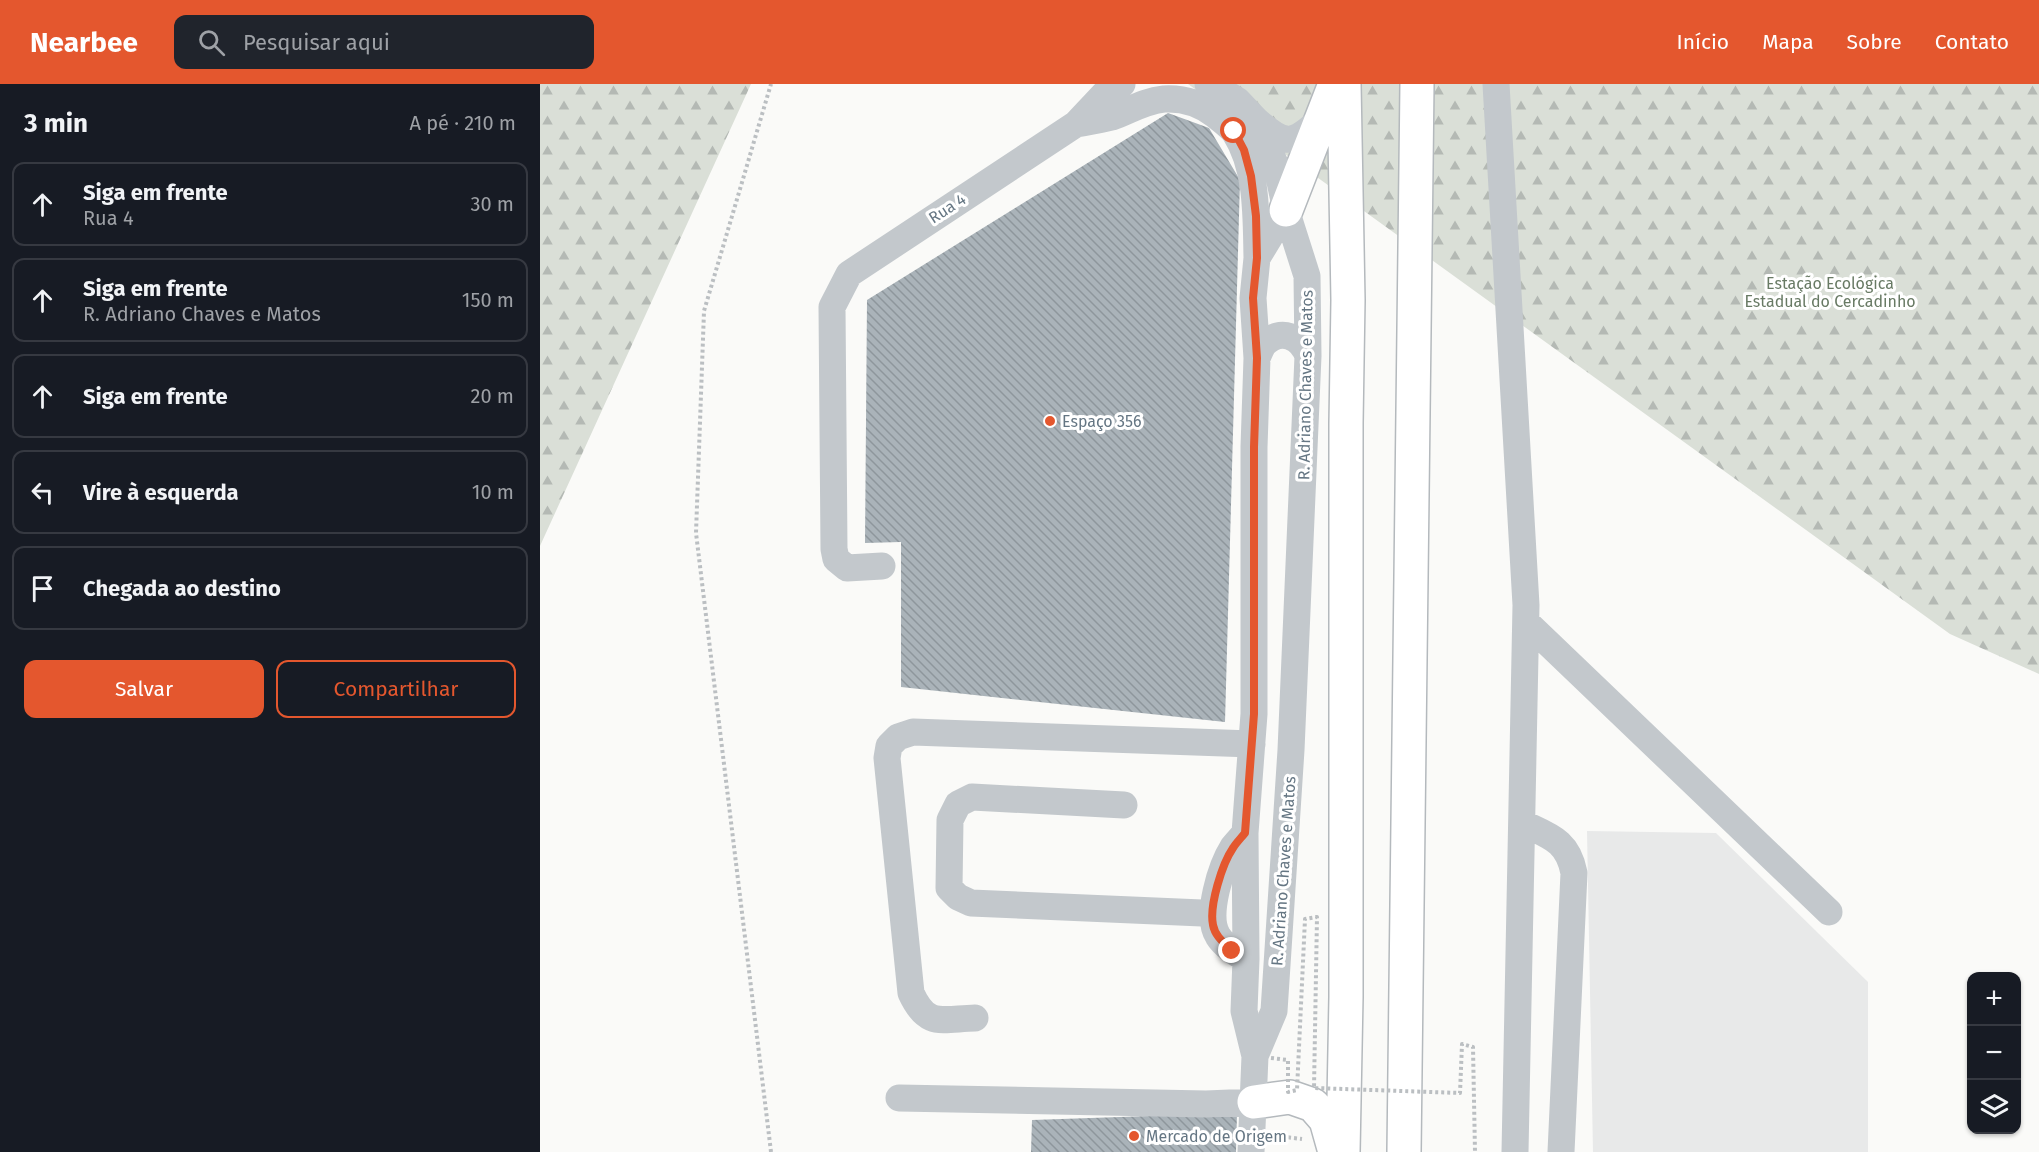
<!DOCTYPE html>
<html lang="pt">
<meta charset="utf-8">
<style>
:root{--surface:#171b24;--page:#20242c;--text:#f1f3f6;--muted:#9ea1a6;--line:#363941;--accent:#e4572e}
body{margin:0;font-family:"Fira Sans",sans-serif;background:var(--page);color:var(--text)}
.controls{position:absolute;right:18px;bottom:18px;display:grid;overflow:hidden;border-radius:12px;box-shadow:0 2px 4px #0004}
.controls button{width:54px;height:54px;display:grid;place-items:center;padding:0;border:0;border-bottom:2px solid var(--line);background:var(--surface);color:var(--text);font:30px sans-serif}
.stop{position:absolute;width:18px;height:18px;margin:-14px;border:4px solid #e4572e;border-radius:50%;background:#fff}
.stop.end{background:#e4572e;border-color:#fff;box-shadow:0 2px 6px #0008}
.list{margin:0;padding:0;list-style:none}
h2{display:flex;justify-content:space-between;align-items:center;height:78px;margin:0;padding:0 24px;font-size:26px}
h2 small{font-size:20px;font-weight:400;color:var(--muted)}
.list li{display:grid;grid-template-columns:39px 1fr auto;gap:18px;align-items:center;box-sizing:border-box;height:84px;margin:0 12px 12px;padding:0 12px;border:2px solid var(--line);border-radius:12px}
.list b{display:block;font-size:22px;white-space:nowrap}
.list p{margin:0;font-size:20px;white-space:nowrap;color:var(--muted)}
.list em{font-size:20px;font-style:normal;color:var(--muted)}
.actions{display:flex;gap:12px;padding:18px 24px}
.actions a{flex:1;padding:14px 0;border:2px solid var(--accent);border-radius:12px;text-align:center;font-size:21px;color:var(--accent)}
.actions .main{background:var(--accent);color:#fff}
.icon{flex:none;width:33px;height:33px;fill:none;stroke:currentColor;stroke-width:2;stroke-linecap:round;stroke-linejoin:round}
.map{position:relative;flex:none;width:1499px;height:1068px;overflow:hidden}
header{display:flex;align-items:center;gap:36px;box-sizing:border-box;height:84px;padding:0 30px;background:var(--accent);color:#fff}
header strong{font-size:28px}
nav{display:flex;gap:33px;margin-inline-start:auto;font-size:21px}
.search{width:420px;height:54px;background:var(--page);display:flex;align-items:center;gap:15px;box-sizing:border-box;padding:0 21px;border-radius:12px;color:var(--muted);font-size:22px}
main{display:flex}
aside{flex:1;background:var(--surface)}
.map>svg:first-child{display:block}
.built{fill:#e8e9e9}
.forest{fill:url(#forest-firs)}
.building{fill:url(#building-back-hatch)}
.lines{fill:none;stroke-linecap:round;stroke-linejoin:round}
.highway-casing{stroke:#b4b9bd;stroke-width:36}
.path{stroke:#bbbfc2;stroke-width:4;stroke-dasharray:3 3;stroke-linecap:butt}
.minor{stroke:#c3c8cc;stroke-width:27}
.highway{stroke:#fff;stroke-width:33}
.path-bridge{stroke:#bbbfc2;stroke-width:4;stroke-dasharray:3 3;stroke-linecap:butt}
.route{stroke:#e4572e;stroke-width:8}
.poi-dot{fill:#e4572e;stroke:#fff;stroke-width:2}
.labels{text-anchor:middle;stroke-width:6;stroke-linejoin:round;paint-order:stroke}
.street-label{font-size:16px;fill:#657683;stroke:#fff}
.park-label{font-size:16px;fill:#687a64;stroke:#fff}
.poi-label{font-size:16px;fill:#657683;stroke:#fff;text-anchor:start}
</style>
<header>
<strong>Nearbee</strong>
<div class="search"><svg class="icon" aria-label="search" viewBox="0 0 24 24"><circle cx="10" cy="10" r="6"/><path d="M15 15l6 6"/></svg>Pesquisar aqui</div>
<nav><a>Início</a><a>Mapa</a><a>Sobre</a><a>Contato</a></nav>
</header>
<main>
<aside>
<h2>3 min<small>A pé · 210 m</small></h2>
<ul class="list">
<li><svg class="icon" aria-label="ahead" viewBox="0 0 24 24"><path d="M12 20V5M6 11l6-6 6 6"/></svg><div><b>Siga em frente</b><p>Rua 4</p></div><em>30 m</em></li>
<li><svg class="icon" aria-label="ahead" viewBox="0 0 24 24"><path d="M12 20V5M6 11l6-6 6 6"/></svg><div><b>Siga em frente</b><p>R. Adriano Chaves e Matos</p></div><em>150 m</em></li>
<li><svg class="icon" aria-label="ahead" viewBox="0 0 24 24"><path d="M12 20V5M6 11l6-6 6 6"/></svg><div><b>Siga em frente</b></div><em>20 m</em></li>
<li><svg class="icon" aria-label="left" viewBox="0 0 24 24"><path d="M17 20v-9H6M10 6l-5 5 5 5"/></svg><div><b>Vire à esquerda</b></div><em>10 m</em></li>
<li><svg class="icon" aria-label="arrive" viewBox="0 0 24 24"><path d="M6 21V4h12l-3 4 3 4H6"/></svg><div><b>Chegada ao destino</b></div></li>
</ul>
<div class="actions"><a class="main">Salvar</a><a>Compartilhar</a></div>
</aside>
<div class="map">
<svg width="1499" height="1068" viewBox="0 0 1499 1068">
<defs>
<pattern id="forest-firs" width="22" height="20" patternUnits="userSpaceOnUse" patternTransform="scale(1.5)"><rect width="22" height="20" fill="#dadfd7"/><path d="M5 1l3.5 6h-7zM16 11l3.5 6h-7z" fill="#b4b9b4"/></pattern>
<pattern id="building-back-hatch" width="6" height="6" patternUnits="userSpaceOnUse" patternTransform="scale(1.5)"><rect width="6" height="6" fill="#aab3b9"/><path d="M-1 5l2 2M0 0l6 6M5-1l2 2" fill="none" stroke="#8e969c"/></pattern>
</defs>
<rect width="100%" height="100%" fill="#fafaf8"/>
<path class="built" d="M 1047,747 L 1176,749 L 1328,898 L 1328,1068 L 1053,1068 Z"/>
<path class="forest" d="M 0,0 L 211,0 L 0,462 Z
M 648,0 L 1499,0 L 1499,590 L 1410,550 Z"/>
<path class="building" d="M 628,29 L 669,44 L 700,96 L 685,638 L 361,603 L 361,458 L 325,459 L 327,216 Z
M 697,1029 L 696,1068 L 491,1068 L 492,1036 Z"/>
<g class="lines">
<defs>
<path id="highway" d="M 746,126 L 795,0
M 714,1018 L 750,1013 L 773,1021 L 786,1036 L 795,1068
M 803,1068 L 806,913 L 806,339 L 808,216 L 804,0
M 864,1068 L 877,0"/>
</defs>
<use href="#highway" class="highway-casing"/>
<path class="path" d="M 737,1049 L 745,1053 L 762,1055
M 231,1068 L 156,449 L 164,227 L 231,0"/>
<path class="minor" d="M 668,0 L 676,3 L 698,17 L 715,35 L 737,84 L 746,126 L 767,192 L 768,272 L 751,666 L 734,927 L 715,972
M 956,0 L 986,521 L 975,1068
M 716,36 C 746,63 753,61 782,34
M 536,40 L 568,6 L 582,0
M 717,274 C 719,270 721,264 724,260 C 741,243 761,253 768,272
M 342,482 L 307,484 L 296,475 L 294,465 L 292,223 L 309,190 L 536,40 C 547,38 560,36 572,33 C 589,27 604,17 624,15 C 643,14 660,19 675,31 C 681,36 690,42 695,49 C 718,85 716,134 717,174
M 986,538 L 1289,828
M 584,721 L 432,713 L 418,720 L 410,736 L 409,804 L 418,813 L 431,819 L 662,829 L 672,826
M 982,739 C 1009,752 1028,756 1034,789 L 1021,1068
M 705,749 C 701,754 697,758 693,763 C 681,782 665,832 678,852 C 684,862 696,869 706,875
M 435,934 C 401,935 387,944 371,909 L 347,674 L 349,662 L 358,653 L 373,648 L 712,660
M 359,1014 L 666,1020 L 714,1018
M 711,1068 L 715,972 L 704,927 L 706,875 L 705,749 L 714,630 L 714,363 L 717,274 L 713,214 L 717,174 L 746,126"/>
<use href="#highway" class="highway"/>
<path class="path-bridge" d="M 731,974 L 748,976 L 748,1008 L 757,1006 L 765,835 L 777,833 L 774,1004 L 920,1009 L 922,960 L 933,963 L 935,1068"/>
</g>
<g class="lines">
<path class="route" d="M 692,867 C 684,859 675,852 673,841 C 669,822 682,780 693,764 C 696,759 701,754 705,749 L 714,630 L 714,363 L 717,274 L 713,214 L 717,174 L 716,132 L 711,92 L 704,66 L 694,47"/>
</g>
<g class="poi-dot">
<circle cx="510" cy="337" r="6"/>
<circle cx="594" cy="1052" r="6"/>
</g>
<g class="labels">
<g class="street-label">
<text transform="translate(407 124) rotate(-33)" y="6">Rua 4</text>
<text transform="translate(765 301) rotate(-89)" y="6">R. Adriano Chaves e Matos</text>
<text transform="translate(743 787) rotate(-86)" y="6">R. Adriano Chaves e Matos</text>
</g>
<g class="park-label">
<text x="1290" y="205">Estação Ecológica<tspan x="1290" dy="18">Estadual do Cercadinho</tspan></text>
</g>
<g class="poi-label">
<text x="522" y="343">Espaço 356</text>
<text x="606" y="1058">Mercado de Origem</text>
</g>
</g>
</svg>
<div class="controls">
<button>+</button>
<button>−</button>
<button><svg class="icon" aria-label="layers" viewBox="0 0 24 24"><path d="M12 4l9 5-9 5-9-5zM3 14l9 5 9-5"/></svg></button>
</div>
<div class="stop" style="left:694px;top:47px"></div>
<div class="stop end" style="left:692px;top:867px"></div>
</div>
</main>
